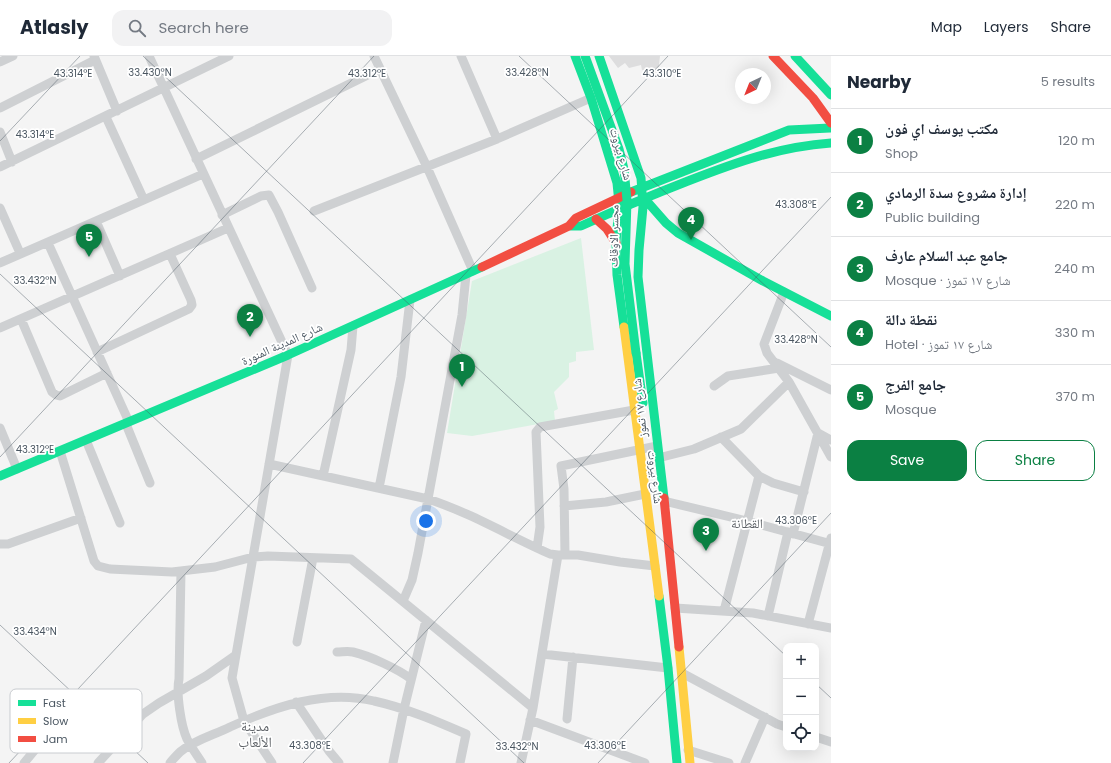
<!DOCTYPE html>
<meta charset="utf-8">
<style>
:root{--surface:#fff;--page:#f2f2f3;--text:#1f2937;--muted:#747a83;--line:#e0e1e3;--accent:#0b8043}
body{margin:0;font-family:Poppins,"Noto Naskh Arabic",sans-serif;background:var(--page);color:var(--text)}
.controls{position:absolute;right:12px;bottom:12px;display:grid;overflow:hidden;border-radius:8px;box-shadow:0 4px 16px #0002}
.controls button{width:36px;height:36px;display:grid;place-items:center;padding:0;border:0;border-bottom:1px solid var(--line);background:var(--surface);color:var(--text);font:20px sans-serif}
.compass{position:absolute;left:735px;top:12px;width:36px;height:36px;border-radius:50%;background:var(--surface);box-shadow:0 4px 16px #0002;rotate:223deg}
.you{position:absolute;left:426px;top:465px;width:14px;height:14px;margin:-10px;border:3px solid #fff;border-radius:50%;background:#1a73e8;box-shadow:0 0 0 6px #1a73e833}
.badge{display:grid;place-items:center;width:26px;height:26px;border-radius:50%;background:var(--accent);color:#fff;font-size:13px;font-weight:700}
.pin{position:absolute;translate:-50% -33px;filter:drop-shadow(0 1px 2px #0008)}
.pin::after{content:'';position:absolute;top:21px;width:14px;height:12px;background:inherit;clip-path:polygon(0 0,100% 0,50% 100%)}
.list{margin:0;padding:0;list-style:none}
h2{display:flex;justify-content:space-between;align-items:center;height:52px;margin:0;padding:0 16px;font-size:17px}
h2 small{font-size:13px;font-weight:400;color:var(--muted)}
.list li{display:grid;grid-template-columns:26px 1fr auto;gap:12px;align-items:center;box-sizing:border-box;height:64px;padding:0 16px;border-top:1px solid var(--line)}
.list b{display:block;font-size:15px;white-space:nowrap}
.list p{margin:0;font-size:13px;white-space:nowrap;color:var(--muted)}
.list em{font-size:13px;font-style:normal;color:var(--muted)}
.actions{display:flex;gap:8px;padding:12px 16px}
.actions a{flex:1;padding:9px 0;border:1px solid var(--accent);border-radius:12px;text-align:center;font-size:14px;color:var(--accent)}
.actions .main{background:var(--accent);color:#fff}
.icon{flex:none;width:22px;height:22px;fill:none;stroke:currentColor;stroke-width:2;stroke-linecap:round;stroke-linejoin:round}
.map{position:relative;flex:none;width:831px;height:707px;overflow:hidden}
header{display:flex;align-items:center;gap:24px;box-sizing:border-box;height:56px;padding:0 20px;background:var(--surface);border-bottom:1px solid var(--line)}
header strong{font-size:19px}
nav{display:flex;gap:22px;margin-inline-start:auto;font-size:14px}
.search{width:280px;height:36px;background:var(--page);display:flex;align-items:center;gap:10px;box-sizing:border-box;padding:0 14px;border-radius:12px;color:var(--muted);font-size:15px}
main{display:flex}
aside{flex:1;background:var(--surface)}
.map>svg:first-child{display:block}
.green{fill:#d9f2e3}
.building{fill:#ddddde}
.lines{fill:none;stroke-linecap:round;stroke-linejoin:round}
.street{stroke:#ced0d2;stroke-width:9}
.fast{stroke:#16e098;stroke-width:9}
.slow{stroke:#ffcf43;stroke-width:9}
.jam{stroke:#f24e42;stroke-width:9}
.fast-bridge{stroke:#16e098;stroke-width:9}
.ticks{fill:none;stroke:#4a5661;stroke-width:1;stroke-opacity:0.45}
.labels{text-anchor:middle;stroke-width:3.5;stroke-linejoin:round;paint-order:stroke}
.street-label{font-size:12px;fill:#4a5661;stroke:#fff}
.neighbourhood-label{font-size:13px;fill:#5f6368;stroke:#fff}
.quarter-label{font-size:14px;fill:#5f6368;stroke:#fff}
.key{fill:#fff;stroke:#c9ccd0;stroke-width:1}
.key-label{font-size:11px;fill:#4a5661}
.ticks-label{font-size:10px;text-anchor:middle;fill:#4a5661;stroke:#fff;stroke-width:3.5;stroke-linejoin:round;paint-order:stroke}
</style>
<header>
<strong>Atlasly</strong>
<div class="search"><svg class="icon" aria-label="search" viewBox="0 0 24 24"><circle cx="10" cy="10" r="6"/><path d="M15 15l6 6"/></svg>Search here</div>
<nav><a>Map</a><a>Layers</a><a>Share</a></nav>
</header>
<main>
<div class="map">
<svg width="831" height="707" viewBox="0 0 831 707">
<rect width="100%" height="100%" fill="#f4f4f4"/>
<path class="green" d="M 581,182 L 594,294 L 576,296 L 576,305 L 569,307 L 569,321 L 554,336 L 558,353 L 554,355 L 555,365 L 472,380 L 447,377 L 472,225 Z"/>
<path class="building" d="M 609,0 L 660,0 L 658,17 L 642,14 L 641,9 L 629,12 L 625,7 L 618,12 Z"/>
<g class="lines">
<path class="street" d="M 94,0 L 117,55
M 149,0 L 288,299 L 232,622 L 244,665 L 272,707
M 374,0 L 427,111 L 473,215
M 461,0 L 497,83
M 0,6 L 13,0
M 0,52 L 95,4
M 106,61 L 144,144
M 0,76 L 12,106
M 196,103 L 380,13
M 0,111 L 229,0
M 0,152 L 20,197
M 314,155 L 497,83 L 591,42
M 222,159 L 261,140 L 269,139 L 278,156 L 312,232
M 96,165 L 120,220
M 48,187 L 129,366
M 0,207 L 203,118
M 784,236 L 764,288 L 767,297 L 789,326 L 831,401
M 21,263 L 52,336 L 56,339 L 60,340 L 107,317
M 0,272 L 228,172
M 97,296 L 189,253 L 192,249 L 191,244 L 170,198
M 777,307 L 831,334
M 714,330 L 728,320 L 779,312
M 126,368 L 150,427
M 0,372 L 17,413
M 721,381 L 759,420 L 773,427 L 804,436
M 86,384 L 120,467
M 60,395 L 94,505 L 98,510 L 110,513 L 172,516 L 215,511 L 253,501 L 268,500 L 351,503 L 533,652
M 658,402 L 694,393 L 741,373 L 789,326
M 269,408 L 428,443 C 471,457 509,480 550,498 L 558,499 L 578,499 L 620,506 L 655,510
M 323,420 L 351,294 L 353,270
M 379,432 L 401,321 L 410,244
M 664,445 L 747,465 L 831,488
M 564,450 L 606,446 L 645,438
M 793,478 L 818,377 L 831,384
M 0,488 L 8,488 L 81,462
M 537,492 L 540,471 L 536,376 L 540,371 L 634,354
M 565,499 L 564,433 L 561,410 L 657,390
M 181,515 L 179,623 C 176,637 181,670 187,683 C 191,691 197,699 202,707
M 403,545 L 412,524 L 418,497 L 462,259 L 466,219
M 675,552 L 753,557 L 831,572
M 724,555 L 759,420
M 768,560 L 788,476
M 808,568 L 831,482
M 297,586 L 313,502
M 337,596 C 342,596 348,595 353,596 C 370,600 398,613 411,623
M 542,598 L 668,612
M 682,617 L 777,668 L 786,671
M 296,646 L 329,695 L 339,707
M 567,663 L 573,601
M 530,664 L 645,707
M 816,681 L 831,686
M 688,694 L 729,707
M 24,707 L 72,649
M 98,707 L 143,658 L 159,647 L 206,620 L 236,599
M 170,707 C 173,703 177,699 180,696 C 194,684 214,679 230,671 C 274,651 325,633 374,645 C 406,652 436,665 466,678 L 460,707
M 393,707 L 404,653 L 426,564
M 521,707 L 533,652 L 558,499
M 745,707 L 765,661"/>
<path class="fast" d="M 575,0 L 591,42 L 617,127 L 619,147 L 616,187 L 617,219 L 624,271
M 599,0 L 641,122 L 643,151 L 639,194 L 638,221 L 664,442
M 795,0 L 831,39
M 631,136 L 789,74 L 830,72
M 644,142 L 666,167 L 678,177 L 763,225 L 831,260
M 571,170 L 581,170 C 616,154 652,139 688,125 C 737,106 778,91 831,87
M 636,297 L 643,347
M 0,420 L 288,299 L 482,211
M 659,540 L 668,612 L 677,707"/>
<path class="slow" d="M 624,271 L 659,540
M 679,591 L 690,707"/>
<path class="jam" d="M 773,0 L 813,42 L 831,67
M 596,163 L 607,173 L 616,187
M 482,211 L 569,170 L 576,162 L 631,136
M 664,442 L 679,591"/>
<path class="fast-bridge" d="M 585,0 L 619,93 L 624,113 L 627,144 L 625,208 L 636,297"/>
</g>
<path class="ticks" d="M 143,0 L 786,600M 519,0 L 831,291M 0,85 L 80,0M 0,218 L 524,707M 0,401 L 374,0M 0,569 L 148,707M 816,628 L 831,642M 9,707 L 668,0M 303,707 L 831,141M 598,707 L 831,457"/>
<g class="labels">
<g class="street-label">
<text transform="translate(621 98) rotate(74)" y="4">شارع بيروت</text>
<text transform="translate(614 180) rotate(-89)" y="4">مجسر الاوقاف</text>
<text transform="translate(282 288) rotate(-24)" y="4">شارع المدينة المنورة</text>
<text transform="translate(640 352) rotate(-96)" y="4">شارع ١٧ تموز</text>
<text transform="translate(655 421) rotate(83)" y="4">شارع بيروت</text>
</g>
<g class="neighbourhood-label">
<text x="747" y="472">القطانة</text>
</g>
<g class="quarter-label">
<text x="255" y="675">مدينة<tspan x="255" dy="16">الألعاب</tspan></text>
</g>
</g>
<rect x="10" y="633" width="132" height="64" rx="6" class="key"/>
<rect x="18" y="644" width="18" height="6" fill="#16e098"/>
<rect x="18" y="662" width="18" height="6" fill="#ffcf43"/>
<rect x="18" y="680" width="18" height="6" fill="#f24e42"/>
<g class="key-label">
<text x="43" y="651">Fast</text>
<text x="43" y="669">Slow</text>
<text x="43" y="687">Jam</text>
</g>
<g class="ticks-label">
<text x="150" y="20">33.430°N</text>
<text x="527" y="20">33.428°N</text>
<text x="73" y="21">43.314°E</text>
<text x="367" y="21">43.312°E</text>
<text x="662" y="21">43.310°E</text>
<text x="35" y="82">43.314°E</text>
<text x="796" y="152">43.308°E</text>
<text x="35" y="228">33.432°N</text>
<text x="796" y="287">33.428°N</text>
<text x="35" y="397">43.312°E</text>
<text x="796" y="468">43.306°E</text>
<text x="35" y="579">33.434°N</text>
<text x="310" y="693">43.308°E</text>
<text x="605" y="693">43.306°E</text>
<text x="517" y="694">33.432°N</text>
</g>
</svg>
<div class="controls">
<button>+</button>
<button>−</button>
<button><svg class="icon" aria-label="locate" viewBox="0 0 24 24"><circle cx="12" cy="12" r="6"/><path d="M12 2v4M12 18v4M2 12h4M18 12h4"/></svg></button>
</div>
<svg class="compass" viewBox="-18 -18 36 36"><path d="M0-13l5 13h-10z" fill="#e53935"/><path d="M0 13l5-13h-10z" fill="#747a83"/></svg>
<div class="you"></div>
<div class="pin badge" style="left:462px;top:331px">1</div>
<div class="pin badge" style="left:250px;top:281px">2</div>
<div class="pin badge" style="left:706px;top:495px">3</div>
<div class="pin badge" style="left:691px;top:184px">4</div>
<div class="pin badge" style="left:89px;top:201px">5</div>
</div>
<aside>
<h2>Nearby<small>5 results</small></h2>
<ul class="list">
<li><span class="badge">1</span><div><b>مكتب يوسف اي فون</b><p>Shop</p></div><em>120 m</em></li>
<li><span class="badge">2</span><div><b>إدارة مشروع سدة الرمادي</b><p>Public building</p></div><em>220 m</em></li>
<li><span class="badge">3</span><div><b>جامع عبد السلام عارف</b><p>Mosque · شارع ١٧ تموز</p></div><em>240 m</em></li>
<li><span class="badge">4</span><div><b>نقطة دالة</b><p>Hotel · شارع ١٧ تموز</p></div><em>330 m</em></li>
<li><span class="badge">5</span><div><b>جامع الفرج</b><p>Mosque</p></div><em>370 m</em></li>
</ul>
<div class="actions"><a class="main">Save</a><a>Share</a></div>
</aside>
</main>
